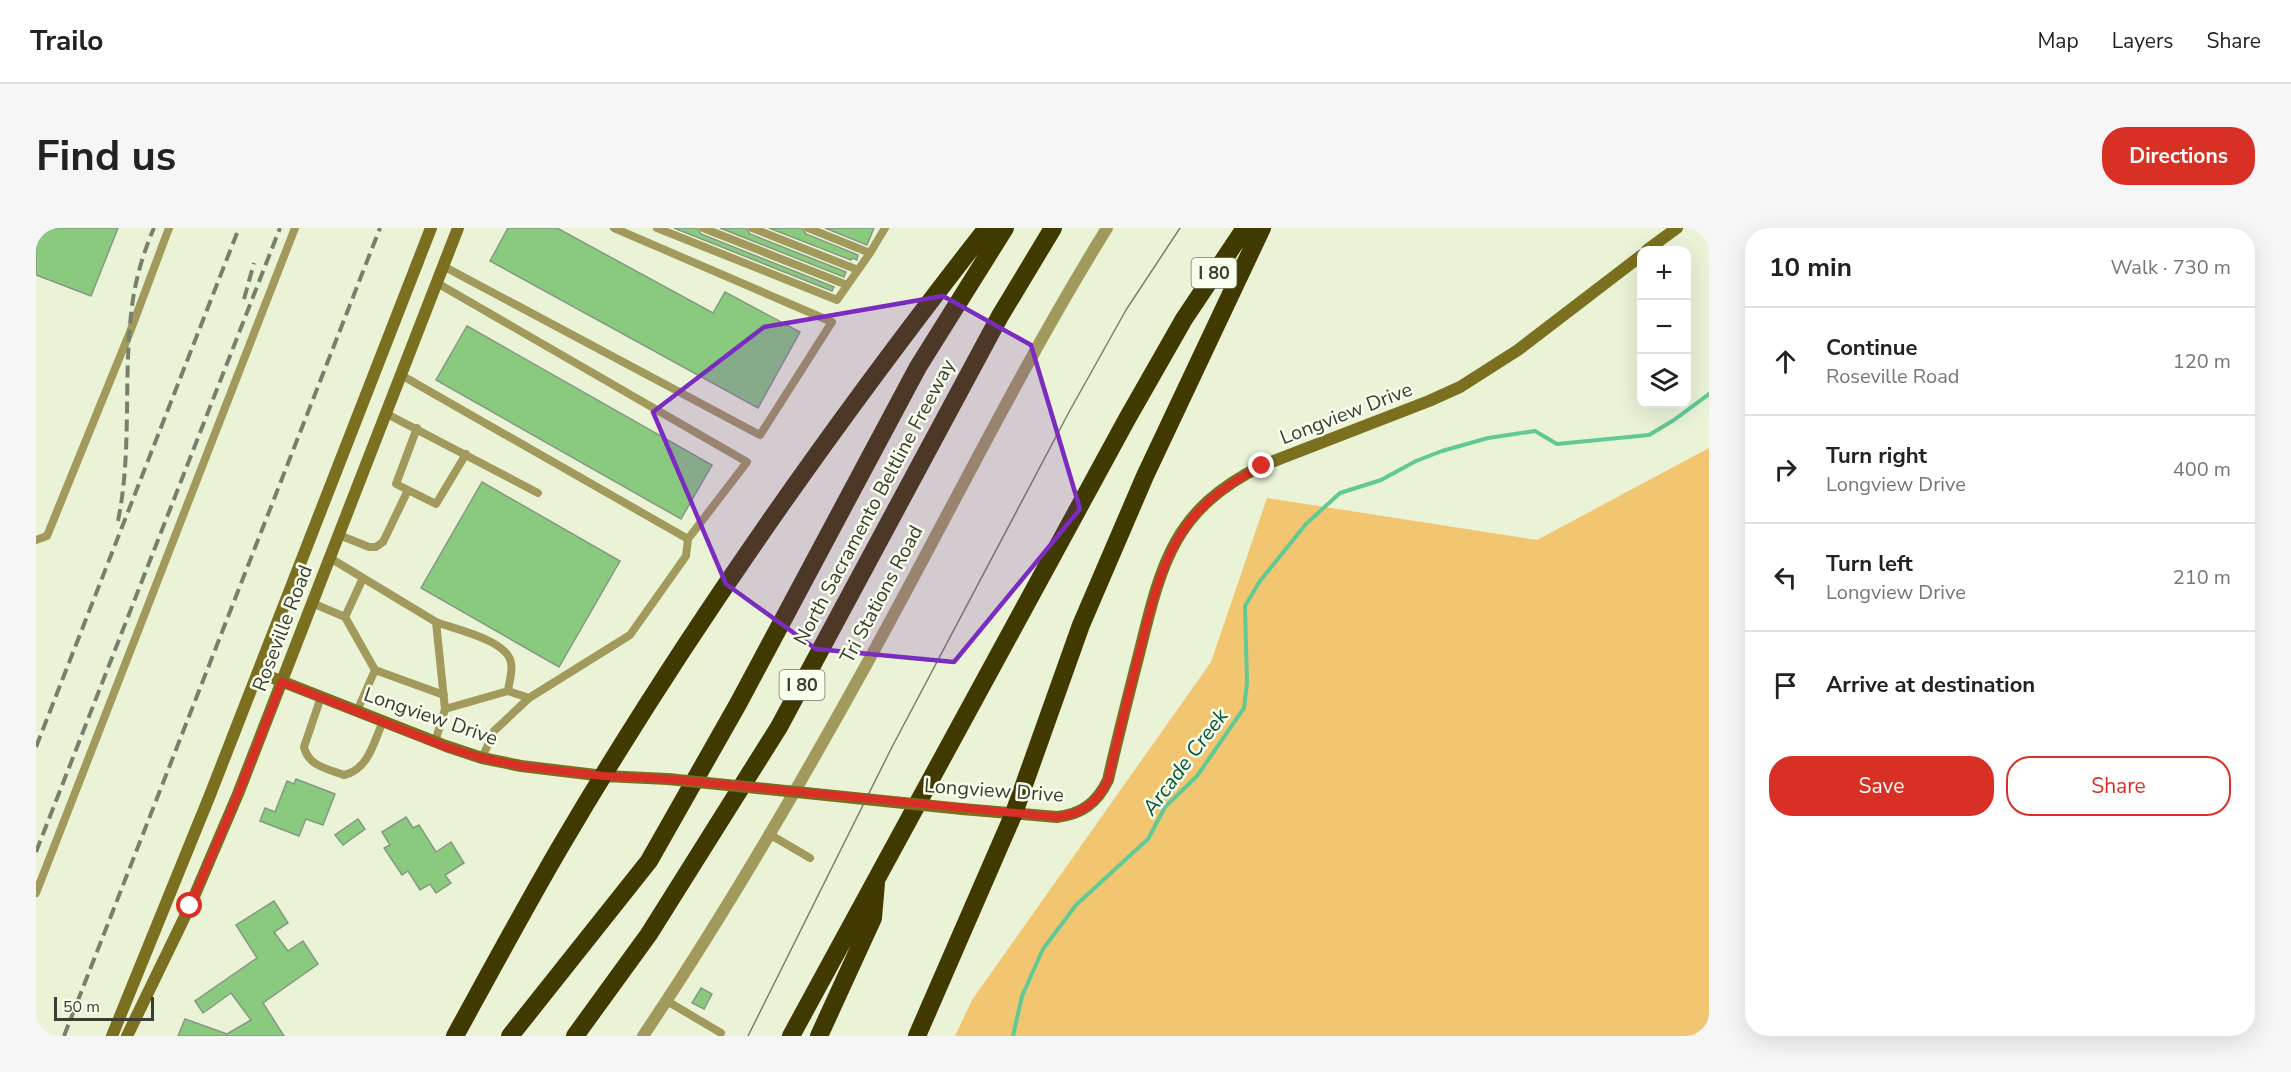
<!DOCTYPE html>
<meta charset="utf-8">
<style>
:root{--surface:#fff;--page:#f6f6f6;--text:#222;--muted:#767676;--line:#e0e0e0;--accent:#d93025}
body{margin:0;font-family:"Nunito Sans",sans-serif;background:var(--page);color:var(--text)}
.controls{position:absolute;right:18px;top:18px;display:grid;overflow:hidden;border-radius:12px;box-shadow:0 6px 24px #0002}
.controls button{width:54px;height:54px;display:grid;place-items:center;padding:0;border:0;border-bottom:2px solid var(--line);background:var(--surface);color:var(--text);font:30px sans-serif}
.scale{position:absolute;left:18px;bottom:15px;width:100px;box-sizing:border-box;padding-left:6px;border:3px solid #393d32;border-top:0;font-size:16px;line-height:21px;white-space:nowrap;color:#393d32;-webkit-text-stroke:4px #f9feed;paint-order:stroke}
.stop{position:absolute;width:18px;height:18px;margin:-14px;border:4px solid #d93025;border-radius:50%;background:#fff}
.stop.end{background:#d93025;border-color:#fff;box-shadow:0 2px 6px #0008}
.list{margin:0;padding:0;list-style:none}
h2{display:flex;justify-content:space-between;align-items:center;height:78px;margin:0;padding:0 24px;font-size:26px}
h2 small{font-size:20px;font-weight:400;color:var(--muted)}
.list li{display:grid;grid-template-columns:39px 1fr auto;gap:18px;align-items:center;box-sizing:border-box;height:108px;padding:0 24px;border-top:2px solid var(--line)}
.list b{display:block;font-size:22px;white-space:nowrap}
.list p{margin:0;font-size:20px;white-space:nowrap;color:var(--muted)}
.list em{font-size:20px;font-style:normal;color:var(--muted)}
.actions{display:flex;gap:12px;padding:18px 24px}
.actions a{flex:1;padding:14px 0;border:2px solid var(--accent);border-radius:24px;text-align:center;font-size:21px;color:var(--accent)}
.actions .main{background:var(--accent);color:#fff}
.icon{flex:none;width:33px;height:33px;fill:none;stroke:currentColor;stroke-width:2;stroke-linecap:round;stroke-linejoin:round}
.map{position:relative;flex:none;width:1673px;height:808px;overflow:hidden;border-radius:24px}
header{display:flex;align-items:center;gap:36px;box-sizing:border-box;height:84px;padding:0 30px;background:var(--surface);border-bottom:2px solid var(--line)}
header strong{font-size:28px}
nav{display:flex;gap:33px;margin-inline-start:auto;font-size:21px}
.intro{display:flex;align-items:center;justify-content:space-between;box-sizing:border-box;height:144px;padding:0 36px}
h1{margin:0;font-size:42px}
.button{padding:15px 27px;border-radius:24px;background:var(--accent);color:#fff;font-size:21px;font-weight:700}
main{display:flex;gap:36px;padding:0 36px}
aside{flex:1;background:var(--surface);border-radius:24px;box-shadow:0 6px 24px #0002}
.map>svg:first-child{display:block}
.green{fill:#f2c670}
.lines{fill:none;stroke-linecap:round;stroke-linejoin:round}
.stream{stroke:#61c996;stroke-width:4}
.building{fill:#8aca7f;stroke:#859882;stroke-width:1.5}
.lane{stroke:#a19a5c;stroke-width:8}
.street{stroke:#a19a5c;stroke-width:12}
.secondary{stroke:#7a701f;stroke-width:12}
.highway{stroke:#413a00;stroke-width:18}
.tram{stroke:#797f6d;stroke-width:1.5}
.rail{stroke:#797f6d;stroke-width:4;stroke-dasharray:12 6;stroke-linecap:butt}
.secondary-bridge{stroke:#7a701f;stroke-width:12}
.route{stroke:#d93025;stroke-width:8}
.marked{fill:#7b2cbf;fill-opacity:0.2;stroke:#7b2cbf;stroke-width:4.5;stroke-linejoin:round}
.labels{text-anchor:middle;stroke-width:5;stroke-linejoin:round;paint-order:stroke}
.shield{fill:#f9feed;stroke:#73776a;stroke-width:1.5}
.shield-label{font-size:18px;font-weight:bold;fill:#393d32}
.street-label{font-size:20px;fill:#393d32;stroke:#f9feed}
.water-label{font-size:21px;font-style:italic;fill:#005737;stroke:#f9feed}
</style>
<header>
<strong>Trailo</strong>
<nav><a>Map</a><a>Layers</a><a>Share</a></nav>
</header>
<div class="intro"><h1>Find us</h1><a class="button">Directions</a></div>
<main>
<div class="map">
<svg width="1673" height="808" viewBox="0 0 1673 808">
<rect width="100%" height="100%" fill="#eaf3d6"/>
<path class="green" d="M 1673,220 L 1673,808 L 919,808 L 936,772 L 1175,434 L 1231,270 L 1501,312 Z"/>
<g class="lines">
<path class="stream" d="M 977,808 L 986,768 L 1007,721 L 1040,677 L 1112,611 L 1129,579 L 1161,548 L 1208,480 L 1211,455 L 1209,378 L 1224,353 L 1270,296 L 1304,265 L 1345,252 L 1380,233 L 1406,223 L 1452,210 L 1499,203 L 1521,216 L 1613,207 L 1638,192 L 1673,166"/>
</g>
<path class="building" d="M 0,0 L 82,0 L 55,68 L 0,47 Z
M 472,0 L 521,0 L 677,85 L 689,64 L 764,104 L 722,180 L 454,33 Z
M 638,0 L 661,0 L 665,6 L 798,59 L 796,63 Z
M 684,0 L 710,0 L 714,6 L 810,44 L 808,49 Z
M 733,0 L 766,0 L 770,6 L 822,27 L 821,32 L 816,30 L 815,32 Z
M 789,0 L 838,0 L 831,17 Z
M 431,98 L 676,237 L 645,291 L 400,152 Z
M 446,254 L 584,333 L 523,439 L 385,360 Z
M 260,551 L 299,566 L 287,597 L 270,591 L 263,608 L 224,593 L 229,580 L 239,584 L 251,553 L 258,556 Z
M 370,589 L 377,600 L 383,597 L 400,624 L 415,614 L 428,635 L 409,647 L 415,655 L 400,665 L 394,656 L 384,662 L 372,643 L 366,647 L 348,620 L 354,617 L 346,604 Z
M 322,591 L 329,601 L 307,617 L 299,607 Z
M 238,673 L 252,695 L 238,704 L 252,723 L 267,713 L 282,736 L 227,775 L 248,808 L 142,808 L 149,791 L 191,806 L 215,792 L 195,765 L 167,785 L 159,773 L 221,730 L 200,697 Z
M 665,760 L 676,766 L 668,781 L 656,775 Z"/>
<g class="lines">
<path class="lane" d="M 621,0 L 801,72 L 834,25 L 849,0
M 667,0 L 811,57
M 716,0 L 822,42
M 772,0 L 834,25
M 407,38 L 724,207 L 796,94 L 578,0
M 365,147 L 652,311 L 711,234 L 401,55
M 351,186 L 502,265
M 381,200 L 360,256 L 400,276 L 430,226
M 303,307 L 333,319 L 340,319 L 347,314 L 372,262
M 0,312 L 11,308 L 94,104 L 133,0
M 294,330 L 400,394 L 409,481 L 399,514
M 276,375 L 309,389 L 339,442 L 408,467
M 309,389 L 327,350
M 400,394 C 418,401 472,412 475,435 C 477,443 473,454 472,463
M 285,469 L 268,519 C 272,538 292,541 308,547 C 332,542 338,514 347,493
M 409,481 L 472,463 L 493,470
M 321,483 L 339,442
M 446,530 L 458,503 L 493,470 L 594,407 L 650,328 L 652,311
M 733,606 L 774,630
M 0,665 L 259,0
M 631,773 L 685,805"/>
<path class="street" d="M 607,808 C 687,689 760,564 829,439 C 910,293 983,142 1071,0"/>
<path class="secondary" d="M 1611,22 L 1641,0
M 222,444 L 410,518 L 446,530 L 485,538 L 568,548 L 632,551
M 926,581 L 1021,589 C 1046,586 1061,575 1072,552 C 1082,508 1093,465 1104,422 C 1126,333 1138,282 1225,238 L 1393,173 L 1424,159 L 1482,122 L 1606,27
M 76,808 L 174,567 L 395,0
M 91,808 L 154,678 L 202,566 L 422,0"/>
<path class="highway" d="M 419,808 C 453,746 487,683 523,621 C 650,404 796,198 951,0
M 474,808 L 613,633 L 702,476 L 882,139 L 969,0
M 539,808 L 613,706 L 743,499 L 964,88 L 1017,0
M 755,808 L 1091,191 L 1148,91 L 1209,0
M 783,808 L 837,690 L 840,655
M 881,808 L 978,585 L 1045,397 L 1109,248 L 1226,0"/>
<path class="tram" d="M 712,808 L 856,519 L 1033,184 L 1090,82 L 1144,0"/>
<path class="rail" d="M 208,71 L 218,35
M 82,293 C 97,220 86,144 97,71 C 101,46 108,23 118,0
M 0,519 L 203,0
M 0,624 L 244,0
M 28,808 L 344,0"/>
<path class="secondary-bridge" d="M 632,551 L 926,581"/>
</g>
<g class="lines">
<path class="route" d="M 154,678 L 202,566 L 246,454 L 410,519 L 446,530 L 485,538 L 568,548 L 632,551 L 1021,589 C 1046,586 1061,575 1072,552 C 1082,508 1093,465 1104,422 C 1126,334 1138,282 1226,238"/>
</g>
<path class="marked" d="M 907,68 L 995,117 L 1044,281 L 918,434 L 780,421 L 690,356 L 617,184 L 728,99 Z"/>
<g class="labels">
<g class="shield">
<rect x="1155.5" y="30" width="45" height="30" rx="4.5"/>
<rect x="743.5" y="442" width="45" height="30" rx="4.5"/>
</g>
<g class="shield-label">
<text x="1178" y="51">I 80</text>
<text x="766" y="463">I 80</text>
</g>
<g class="street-label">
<text transform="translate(1310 185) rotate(-21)" y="7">Longview Drive</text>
<text transform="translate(838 274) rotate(-62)" y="7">North Sacramento Beltline Freeway</text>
<text transform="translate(845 366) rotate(-62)" y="7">Tri Stations Road</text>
<text transform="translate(246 400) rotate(-69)" y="7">Roseville Road</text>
<text transform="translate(395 488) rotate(19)" y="7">Longview Drive</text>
<text transform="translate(958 562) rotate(4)" y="7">Longview Drive</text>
</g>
<g class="water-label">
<text transform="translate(1149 534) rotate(-53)" y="7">Arcade Creek</text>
</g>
</g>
</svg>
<div class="controls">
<button>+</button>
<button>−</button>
<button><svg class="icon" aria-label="layers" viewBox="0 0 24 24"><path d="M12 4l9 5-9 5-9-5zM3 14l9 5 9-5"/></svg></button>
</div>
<div class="scale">50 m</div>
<div class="stop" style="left:154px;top:678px"></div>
<div class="stop end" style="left:1226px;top:238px"></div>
</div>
<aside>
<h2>10 min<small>Walk · 730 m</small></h2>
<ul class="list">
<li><svg class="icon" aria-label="ahead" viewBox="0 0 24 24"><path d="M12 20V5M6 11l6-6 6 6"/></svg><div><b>Continue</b><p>Roseville Road</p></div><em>120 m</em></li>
<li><svg class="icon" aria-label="right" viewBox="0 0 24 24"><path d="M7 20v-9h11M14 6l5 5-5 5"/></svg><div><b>Turn right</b><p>Longview Drive</p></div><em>400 m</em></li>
<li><svg class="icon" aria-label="left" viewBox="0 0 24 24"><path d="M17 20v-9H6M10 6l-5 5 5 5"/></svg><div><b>Turn left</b><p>Longview Drive</p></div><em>210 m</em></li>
<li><svg class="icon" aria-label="arrive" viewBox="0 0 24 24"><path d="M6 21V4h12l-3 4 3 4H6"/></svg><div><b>Arrive at destination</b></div></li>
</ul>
<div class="actions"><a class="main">Save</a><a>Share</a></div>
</aside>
</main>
